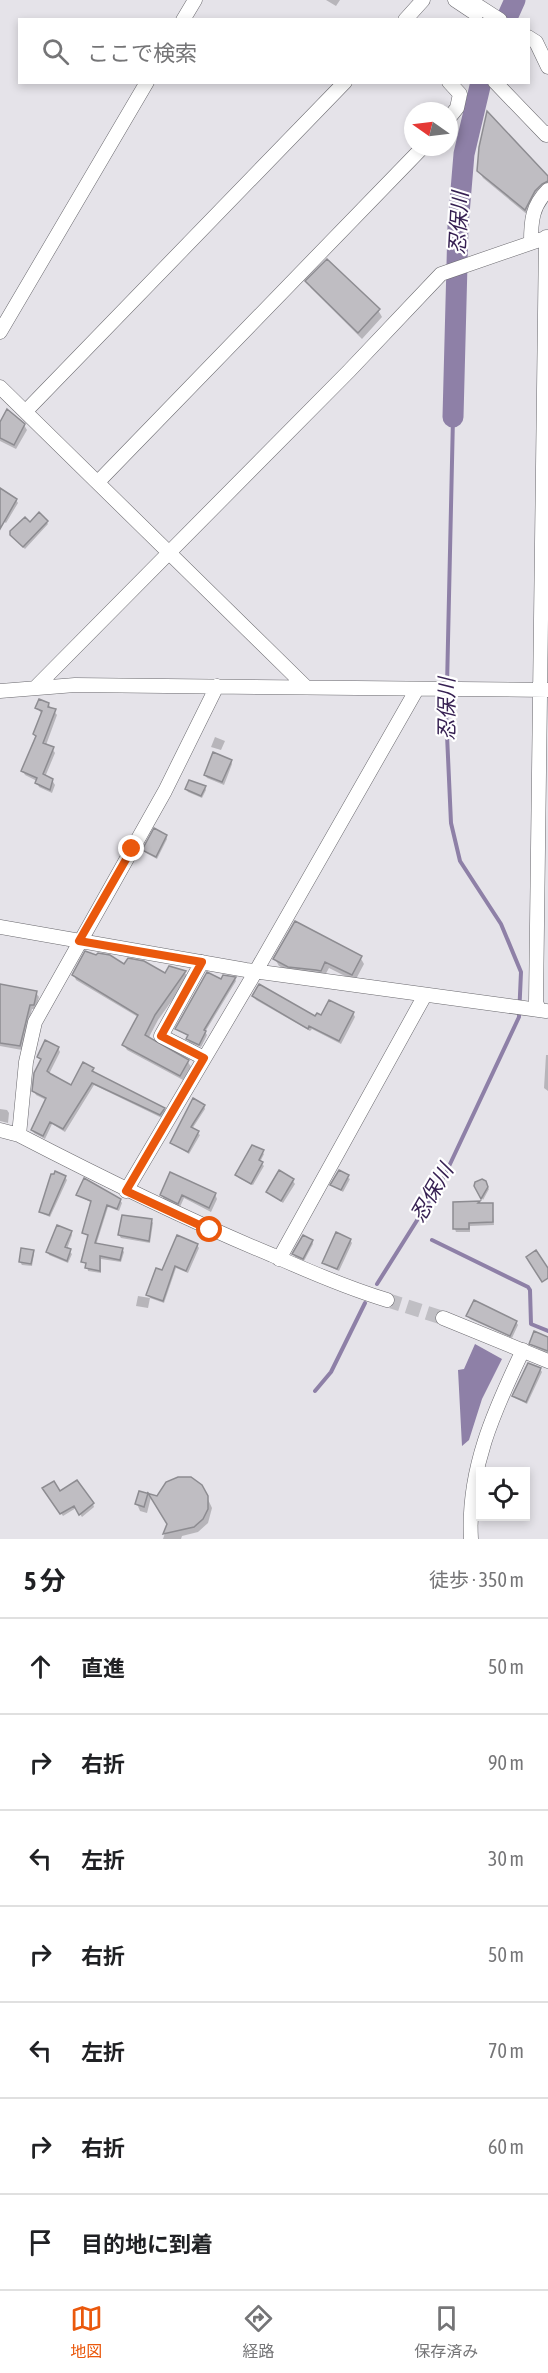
<!DOCTYPE html>
<html lang="ja">
<meta charset="utf-8">
<style>
:root{--surface:#fff;--page:#f6f6f6;--text:#202124;--muted:#757577;--line:#e0e0e0;--accent:#ea580c}
body{margin:0;font-family:"Asap Condensed","Noto Sans JP",sans-serif;background:var(--page);color:var(--text)}
.controls{position:absolute;right:18px;bottom:18px;display:grid;overflow:hidden;border-radius:0px;box-shadow:0 3px 9px #0003}
.controls button{width:54px;height:54px;display:grid;place-items:center;padding:0;border:0;border-bottom:2px solid var(--line);background:var(--surface);color:var(--text);font:30px sans-serif}
.compass{position:absolute;left:404px;top:102px;width:54px;height:54px;border-radius:50%;background:var(--surface);box-shadow:0 3px 9px #0003;rotate:284deg}
.stop{position:absolute;width:18px;height:18px;margin:-14px;border:4px solid #ea580c;border-radius:50%;background:#fff}
.stop.end{background:#ea580c;border-color:#fff;box-shadow:0 2px 6px #0008}
.list{margin:0;padding:0;list-style:none}
h2{display:flex;justify-content:space-between;align-items:center;height:78px;margin:0;padding:0 24px;font-size:26px}
h2 small{font-size:20px;font-weight:400;color:var(--muted)}
.list li{display:grid;grid-template-columns:39px 1fr auto;gap:18px;align-items:center;box-sizing:border-box;height:96px;padding:0 24px;border-top:2px solid var(--line)}
.list b{display:block;font-size:22px;white-space:nowrap}
.list em{font-size:20px;font-style:normal;color:var(--muted)}
.icon{flex:none;width:33px;height:33px;fill:none;stroke:currentColor;stroke-width:2;stroke-linecap:round;stroke-linejoin:round}
.map{position:relative;flex:none;width:548px;height:1539px;overflow:hidden}
.search{position:absolute;background:var(--surface);box-shadow:0 3px 9px #0003;left:18px;right:18px;top:18px;height:66px;display:flex;align-items:center;gap:15px;box-sizing:border-box;padding:0 21px;border-radius:0px;color:var(--muted);font-size:22px}
.sheet{height:750px;background:var(--surface)}
nav{display:flex;justify-content:space-around;align-items:center;box-sizing:border-box;height:84px;border-top:2px solid var(--line);background:var(--surface);font-size:16px;color:var(--muted)}
nav a{display:grid;justify-items:center;gap:3px}
nav .on{color:var(--accent)}
.map>svg:first-child{display:block}
.water{fill:#8e80a7}
.shadow{fill:#0003}
.lines{fill:none;stroke-linecap:round;stroke-linejoin:round}
.stream{stroke:#8e80a7;stroke-width:4}
.river{stroke:#8e80a7;stroke-width:21}
.building{fill:#bfbdc2;stroke:#8d8c91;stroke-width:1.5}
.minor-tunnel{stroke:#c0bfc4;stroke-width:14;stroke-dasharray:14 7;stroke-linecap:butt}
.minor-casing{stroke:#69686d;stroke-width:15}
.minor{stroke:#fff;stroke-width:14}
.route{stroke:#ea580c;stroke-width:8}
.labels{text-anchor:middle;stroke-width:4.5;stroke-linejoin:round;paint-order:stroke}
.water-label{font-size:21px;font-style:italic;fill:#362052;stroke:#fff}
</style>
<div class="map">
<svg width="548" height="1539" viewBox="0 0 548 1539">
<rect width="100%" height="100%" fill="#e5e3e9"/>
<path class="water" d="M 475,1344 L 502,1359 L 482,1399 L 469,1440 L 462,1446 L 458,1370 L 464,1369 Z"/>
<path class="shadow" d="M 326,0 L 340,0 L 336,6 Z
M 479,171 L 548,178 L 548,189 L 529,216 L 483,178 Z
M 307,281 L 378,310 L 382,317 L 362,339 L 311,288 Z
M 0,425 L 24,425 L 27,430 L 16,449 L 0,441 Z
M 0,493 L 16,500 L 18,503 L 6,523 L 0,519 Z
M 46,521 L 48,524 L 25,549 L 14,538 Z
M 48,704 L 57,715 L 46,745 L 52,748 L 55,753 L 45,777 L 52,780 L 55,785 L 52,793 L 39,787 L 37,781 L 25,775 L 23,771 L 36,738 L 34,734 L 42,714 L 37,708 Z
M 215,737 L 225,741 L 221,750 L 211,747 Z
M 231,761 L 232,764 L 224,785 L 207,778 L 205,775 Z
M 205,787 L 206,790 L 202,798 L 188,792 L 186,789 Z
M 166,836 L 167,839 L 157,859 L 146,853 L 144,850 Z
M 97,957 L 166,975 L 170,968 L 185,973 L 188,978 L 158,1020 L 148,1039 L 188,1062 L 191,1067 L 183,1080 L 127,1050 L 124,1045 L 138,1017 L 76,980 L 74,975 Z
M 360,957 L 364,964 L 355,981 L 329,968 L 324,977 L 293,973 L 279,966 L 275,959 Z
M 235,979 L 236,981 L 205,1032 L 207,1035 L 201,1047 L 189,1042 L 189,1037 L 177,1029 L 221,981 Z
M 0,986 L 36,993 L 39,997 L 36,1009 L 32,1009 L 22,1050 L 0,1046 Z
M 253,996 L 316,1018 L 353,1013 L 355,1017 L 341,1044 L 312,1029 L 310,1031 L 256,1000 Z
M 58,1048 L 60,1052 L 49,1074 L 71,1087 L 93,1069 L 94,1073 L 164,1109 L 166,1112 L 162,1118 L 94,1085 L 65,1132 L 52,1124 L 45,1139 L 34,1133 L 32,1130 L 46,1100 L 36,1095 L 34,1091 L 41,1061 L 39,1057 Z
M 546,1055 L 548,1055 L 548,1091 L 544,1088 Z
M 204,1106 L 205,1109 L 192,1129 L 200,1135 L 189,1154 L 172,1143 Z
M 0,1109 L 7,1110 L 9,1113 L 8,1123 L 0,1121 Z
M 262,1152 L 264,1154 L 260,1162 L 264,1166 L 253,1185 L 239,1178 L 237,1175 Z
M 339,1172 L 350,1179 L 343,1192 L 332,1184 Z
M 65,1177 L 67,1180 L 50,1217 L 43,1214 L 41,1212 Z
M 293,1181 L 295,1184 L 283,1203 L 268,1192 Z
M 483,1181 L 489,1189 L 483,1200 L 475,1186 Z
M 215,1194 L 217,1199 L 211,1212 L 184,1198 L 180,1207 L 164,1200 L 162,1195 Z
M 78,1195 L 120,1200 L 122,1203 L 119,1211 L 108,1207 L 96,1245 L 122,1249 L 124,1252 L 121,1262 L 101,1259 L 101,1273 L 88,1271 L 87,1265 L 83,1262 L 89,1237 L 84,1233 L 92,1203 Z
M 492,1204 L 494,1225 L 470,1226 L 470,1232 L 456,1232 L 455,1229 Z
M 151,1220 L 153,1223 L 150,1243 L 121,1238 L 119,1235 Z
M 71,1232 L 72,1235 L 67,1249 L 72,1254 L 68,1263 L 49,1255 L 48,1252 Z
M 350,1240 L 352,1243 L 339,1271 L 326,1265 L 324,1262 Z
M 312,1241 L 313,1244 L 304,1261 L 295,1257 L 294,1254 Z
M 197,1245 L 199,1248 L 188,1273 L 176,1268 L 164,1303 L 150,1298 L 148,1308 L 136,1306 L 138,1296 L 150,1298 L 148,1295 L 163,1272 Z
M 33,1251 L 34,1254 L 32,1266 L 22,1265 L 20,1262 Z
M 468,1316 L 516,1322 L 518,1325 L 512,1338 L 470,1319 Z
M 548,1338 L 548,1354 L 533,1346 L 531,1343 Z
M 540,1369 L 542,1372 L 527,1404 L 515,1398 L 514,1396 Z
M 46,1492 L 60,1493 L 93,1504 L 94,1507 L 82,1517 L 76,1508 L 63,1516 Z
M 140,1492 L 157,1498 L 205,1493 L 212,1508 L 208,1523 L 198,1532 L 182,1536 L 181,1539 L 163,1539 L 168,1524 L 151,1497 L 147,1513 L 140,1511 L 137,1504 Z"/>
<g class="lines">
<path class="stream" d="M 447,686 L 453,417
M 432,1240 L 528,1287 L 530,1290 L 531,1324 L 548,1331
M 377,1284 L 443,1179 L 519,1017 L 521,972 L 501,924 L 460,861 L 451,823 L 446,713 L 447,693
M 315,1391 L 331,1372 L 365,1303"/>
<path class="river" d="M 506,20 L 515,0
M 453,417 L 458,226 L 464,154 L 481,82"/>
</g>
<path class="building" d="M 487,111 L 548,176 L 548,181 L 542,184 L 535,191 L 525,210 L 477,171 L 479,147 Z
M 327,259 L 380,309 L 358,333 L 305,281 Z
M 7,409 L 25,424 L 14,445 L 0,438 L 0,422 Z
M 0,488 L 17,499 L 0,529 Z
M 39,512 L 48,521 L 23,547 L 10,535 L 10,531 L 25,517 L 30,522 Z
M 39,699 L 49,703 L 48,707 L 56,709 L 43,743 L 54,747 L 43,774 L 53,779 L 50,790 L 35,783 L 37,778 L 21,771 L 36,736 L 33,734 L 42,711 L 35,708 Z
M 213,752 L 232,760 L 222,782 L 204,775 Z
M 189,780 L 206,786 L 201,796 L 185,789 Z
M 154,828 L 167,835 L 156,857 L 142,850 Z
M 295,921 L 362,956 L 352,975 L 325,962 L 321,971 L 316,970 L 288,967 L 273,959 Z
M 85,951 L 96,955 L 98,953 L 110,955 L 124,964 L 128,958 L 144,961 L 165,973 L 169,966 L 186,971 L 155,1015 L 145,1035 L 189,1060 L 180,1076 L 122,1045 L 138,1015 L 72,975 Z
M 207,972 L 221,979 L 223,975 L 236,977 L 204,1030 L 206,1031 L 199,1045 L 186,1039 L 188,1035 L 175,1029 Z
M 0,984 L 37,991 L 34,1005 L 30,1005 L 20,1046 L 0,1043 Z
M 259,984 L 315,1016 L 317,1013 L 321,1015 L 329,1000 L 354,1012 L 339,1041 L 309,1026 L 308,1029 L 252,996 Z
M 45,1040 L 59,1047 L 47,1071 L 51,1074 L 71,1085 L 83,1062 L 94,1068 L 92,1071 L 165,1108 L 160,1115 L 92,1083 L 63,1129 L 50,1122 L 43,1136 L 31,1130 L 46,1098 L 32,1091 L 34,1073 L 41,1059 L 37,1057 Z
M 193,1098 L 205,1105 L 191,1127 L 199,1131 L 188,1152 L 170,1143 Z
M 252,1145 L 264,1150 L 259,1160 L 263,1162 L 251,1184 L 235,1175 Z
M 279,1170 L 294,1179 L 281,1201 L 266,1192 Z
M 339,1170 L 349,1175 L 341,1190 L 330,1185 Z
M 55,1171 L 66,1176 L 49,1215 L 39,1212 L 51,1174 L 54,1174 Z
M 170,1172 L 216,1193 L 209,1208 L 182,1195 L 178,1204 L 160,1195 Z
M 84,1178 L 121,1199 L 117,1209 L 107,1205 L 95,1243 L 123,1248 L 120,1260 L 100,1256 L 100,1271 L 85,1268 L 86,1263 L 81,1262 L 88,1235 L 82,1233 L 91,1201 L 76,1195 Z
M 482,1179 L 486,1181 L 488,1187 L 481,1199 L 474,1186 L 475,1182 Z
M 480,1201 L 478,1203 L 493,1203 L 493,1222 L 469,1223 L 469,1229 L 453,1229 L 453,1202 Z
M 122,1215 L 152,1219 L 149,1241 L 118,1235 Z
M 57,1225 L 72,1231 L 65,1247 L 71,1249 L 67,1261 L 46,1252 Z
M 336,1232 L 351,1239 L 337,1269 L 322,1263 Z
M 177,1235 L 198,1244 L 186,1271 L 175,1266 L 163,1301 L 146,1295 L 156,1268 L 162,1270 Z
M 303,1235 L 313,1240 L 303,1259 L 292,1254 Z
M 21,1248 L 34,1250 L 31,1264 L 19,1262 Z
M 536,1250 L 548,1268 L 548,1278 L 542,1282 L 526,1257 Z
M 474,1300 L 517,1321 L 510,1336 L 466,1316 Z
M 534,1331 L 548,1337 L 548,1351 L 529,1344 Z
M 528,1363 L 541,1368 L 526,1402 L 512,1396 Z
M 178,1477 L 191,1477 L 202,1485 L 208,1496 L 208,1509 L 203,1519 L 194,1527 L 163,1534 L 167,1524 L 148,1493 L 144,1507 L 135,1504 L 139,1491 L 157,1496 L 166,1482 Z
M 77,1480 L 94,1503 L 79,1515 L 74,1506 L 60,1514 L 42,1488 L 54,1481 L 60,1491 Z"/>
<g class="lines">
<path class="minor-tunnel" d="M 387,1300 L 443,1318"/>
<defs>
<path id="minor" d="M 455,0 L 476,14
M 469,0 L 500,20
M 183,20 L 195,0
M 405,20 L 423,0
M 528,37 L 536,42 L 548,67
M 449,82 L 460,94 L 457,108 L 449,118
M 495,82 L 546,135 L 548,133
M 531,242 C 531,221 532,206 548,190
M 0,332 L 147,82
M 0,387 L 306,687
M 26,411 L 345,82
M 98,482 L 423,147
M 36,687 L 349,371 L 441,274 L 548,237
M 0,691 L 75,685 L 548,690
M 0,927 L 246,970 L 546,1011
M 202,962 L 161,1036 L 204,1058
M 539,1010 L 536,1002 L 546,237
M 0,1130 L 19,1135 C 102,1178 185,1219 272,1255 C 310,1272 347,1288 387,1300
M 19,1135 L 26,1062 L 35,1022 L 165,791 L 217,686
M 126,1191 L 256,971 L 417,689
M 279,1259 L 425,995
M 443,1318 L 548,1361
M 471,1539 C 467,1470 494,1411 523,1350"/>
</defs>
<use href="#minor" class="minor-casing"/>
<use href="#minor" class="minor"/>
</g>
<g class="lines">
<path class="route" d="M 132,849 L 79,941 L 202,962 L 161,1036 L 204,1058 L 126,1191 L 210,1230"/>
</g>
<g class="labels">
<g class="water-label">
<text transform="translate(459 223) rotate(-87)" y="7">忍保川</text>
<text transform="translate(447 709) rotate(-90)" y="7">忍保川</text>
<text transform="translate(432 1193) rotate(-60)" y="7">忍保川</text>
</g>
</g>
</svg>
<div class="controls">
<button><svg class="icon" aria-label="locate" viewBox="0 0 24 24"><circle cx="12" cy="12" r="6"/><path d="M12 2v4M12 18v4M2 12h4M18 12h4"/></svg></button>
</div>
<svg class="compass" viewBox="-18 -18 36 36"><path d="M0-13l5 13h-10z" fill="#e53935"/><path d="M0 13l5-13h-10z" fill="#757577"/></svg>
<div class="stop" style="left:210px;top:1230px"></div>
<div class="stop end" style="left:132px;top:849px"></div>
<div class="search"><svg class="icon" aria-label="search" viewBox="0 0 24 24"><circle cx="10" cy="10" r="6"/><path d="M15 15l6 6"/></svg>ここで検索</div>
</div>
<section class="sheet">
<h2>5 分<small>徒歩 · 350 m</small></h2>
<ul class="list">
<li><svg class="icon" aria-label="ahead" viewBox="0 0 24 24"><path d="M12 20V5M6 11l6-6 6 6"/></svg><div><b>直進</b></div><em>50 m</em></li>
<li><svg class="icon" aria-label="right" viewBox="0 0 24 24"><path d="M7 20v-9h11M14 6l5 5-5 5"/></svg><div><b>右折</b></div><em>90 m</em></li>
<li><svg class="icon" aria-label="left" viewBox="0 0 24 24"><path d="M17 20v-9H6M10 6l-5 5 5 5"/></svg><div><b>左折</b></div><em>30 m</em></li>
<li><svg class="icon" aria-label="right" viewBox="0 0 24 24"><path d="M7 20v-9h11M14 6l5 5-5 5"/></svg><div><b>右折</b></div><em>50 m</em></li>
<li><svg class="icon" aria-label="left" viewBox="0 0 24 24"><path d="M17 20v-9H6M10 6l-5 5 5 5"/></svg><div><b>左折</b></div><em>70 m</em></li>
<li><svg class="icon" aria-label="right" viewBox="0 0 24 24"><path d="M7 20v-9h11M14 6l5 5-5 5"/></svg><div><b>右折</b></div><em>60 m</em></li>
<li><svg class="icon" aria-label="arrive" viewBox="0 0 24 24"><path d="M6 21V4h12l-3 4 3 4H6"/></svg><div><b>目的地に到着</b></div></li>
</ul>
</section>
<nav>
<a class="on"><svg class="icon" aria-label="map" viewBox="0 0 24 24"><path d="M3 6l6-2 6 2 6-2v14l-6 2-6-2-6 2zM9 4v14M15 6v14"/></svg>地図</a>
<a><svg class="icon" aria-label="directions" viewBox="0 0 24 24"><path d="M12 3l9 9-9 9-9-9zM9 14v-3h6M13 9l2 2-2 2"/></svg>経路</a>
<a><svg class="icon" aria-label="saved" viewBox="0 0 24 24"><path d="M7 4h10v16l-5-4-5 4z"/></svg>保存済み</a>
</nav>
